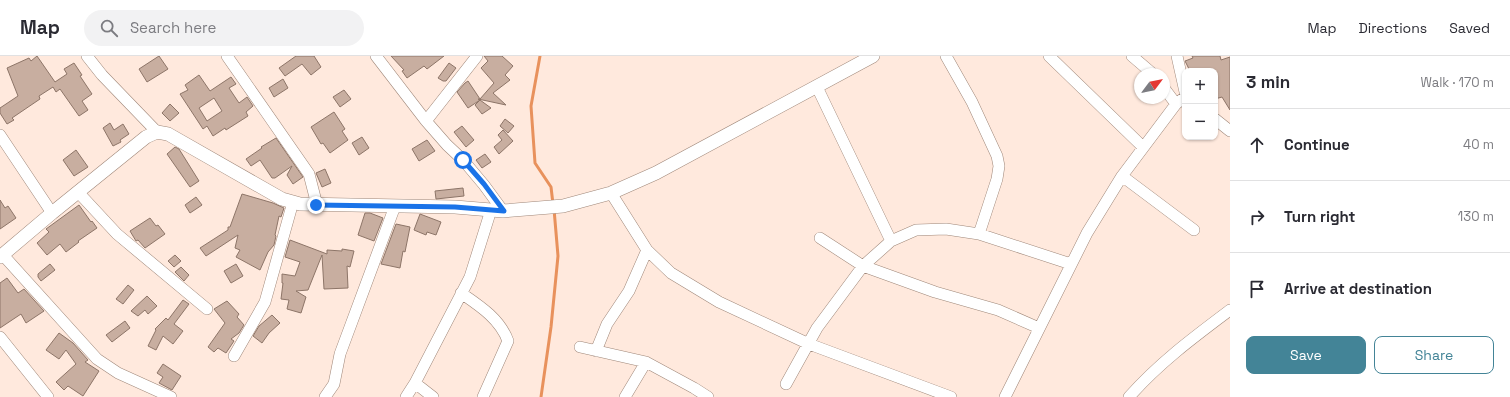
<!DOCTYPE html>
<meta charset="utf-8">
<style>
:root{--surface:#fff;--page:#f2f2f3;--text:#2b2b33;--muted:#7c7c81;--line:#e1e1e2;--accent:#438497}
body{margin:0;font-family:"Space Grotesk",sans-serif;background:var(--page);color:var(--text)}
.controls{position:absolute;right:12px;top:12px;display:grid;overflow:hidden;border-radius:8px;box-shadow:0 1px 3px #0004}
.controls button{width:36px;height:36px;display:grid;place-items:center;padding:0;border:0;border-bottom:1px solid var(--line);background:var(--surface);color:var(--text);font:20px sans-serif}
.compass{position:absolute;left:1134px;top:12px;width:36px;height:36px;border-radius:50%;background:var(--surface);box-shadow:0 1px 3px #0004;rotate:58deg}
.stop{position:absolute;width:12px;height:12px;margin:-9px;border:3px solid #1a73e8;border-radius:50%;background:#fff}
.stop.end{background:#1a73e8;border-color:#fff;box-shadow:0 1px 4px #0008}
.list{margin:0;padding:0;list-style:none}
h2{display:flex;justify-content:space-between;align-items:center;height:52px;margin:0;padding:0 16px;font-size:17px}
h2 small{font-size:13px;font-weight:400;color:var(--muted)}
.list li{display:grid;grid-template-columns:26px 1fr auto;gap:12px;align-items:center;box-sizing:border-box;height:72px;padding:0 16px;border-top:1px solid var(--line)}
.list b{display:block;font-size:15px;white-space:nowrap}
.list em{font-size:13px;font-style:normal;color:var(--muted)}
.actions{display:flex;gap:8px;padding:12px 16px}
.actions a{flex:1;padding:9px 0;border:1px solid var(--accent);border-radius:8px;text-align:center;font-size:14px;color:var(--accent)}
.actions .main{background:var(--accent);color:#fff}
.icon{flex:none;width:22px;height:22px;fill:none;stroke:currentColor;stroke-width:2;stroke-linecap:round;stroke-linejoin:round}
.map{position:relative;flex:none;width:1230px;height:341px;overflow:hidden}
header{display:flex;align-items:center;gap:24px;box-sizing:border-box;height:56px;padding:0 20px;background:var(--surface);border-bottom:1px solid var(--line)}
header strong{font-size:19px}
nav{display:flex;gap:22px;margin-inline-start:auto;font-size:14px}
.search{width:280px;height:36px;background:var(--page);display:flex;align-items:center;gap:10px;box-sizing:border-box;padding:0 14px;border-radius:22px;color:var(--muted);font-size:15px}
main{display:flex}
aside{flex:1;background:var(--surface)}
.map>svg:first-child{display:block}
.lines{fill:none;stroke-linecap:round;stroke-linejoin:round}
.stream{stroke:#e8915c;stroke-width:3}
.building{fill:#c8aea0;stroke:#8d7568;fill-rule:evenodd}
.minor-casing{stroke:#9f8779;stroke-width:12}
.tertiary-casing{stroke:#9f8779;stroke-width:14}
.minor{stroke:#fff;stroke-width:11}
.tertiary{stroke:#fff;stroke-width:13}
.route{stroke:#1a73e8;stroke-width:5}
</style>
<header>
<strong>Map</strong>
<div class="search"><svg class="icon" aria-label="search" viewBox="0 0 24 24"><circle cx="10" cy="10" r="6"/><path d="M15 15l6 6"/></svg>Search here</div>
<nav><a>Map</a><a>Directions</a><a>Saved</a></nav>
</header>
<main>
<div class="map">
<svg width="1230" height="341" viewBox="0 0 1230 341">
<rect width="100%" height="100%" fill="#ffe9dd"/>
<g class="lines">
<path class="stream" d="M 540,0 L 531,50 L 535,107 L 551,131 L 553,148
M 541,341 L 551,271 L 558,200 L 554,153"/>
</g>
<path class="building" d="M 37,0 L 55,26 L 67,18 L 64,13 L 74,7 L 82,19 L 80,20 L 92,38 L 82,45 L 88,54 L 79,60 L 60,33 L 56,36 L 53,31 L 39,40 L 40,43 L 12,62 L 14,64 L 7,68 L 0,57 L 0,52 L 18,40 L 7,12 L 29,2 L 31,5 Z
M 159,0 L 168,13 L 147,26 L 139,13 Z
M 296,0 L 314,0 L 321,11 L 311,19 L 302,8 L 285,20 L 279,12 Z
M 391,0 L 444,0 L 427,13 L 424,10 L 407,22 L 402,15 L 404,14 Z
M 484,0 L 502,0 L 513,10 L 505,19 L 510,24 L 493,37 L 506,49 L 478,43 L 480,44 L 468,52 L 457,36 L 465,27 L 468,25 L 480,43 L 494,27 L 481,12 L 488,5 Z
M 1192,0 L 1220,0 L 1221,4 L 1230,1 L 1230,54 L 1222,41 L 1215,43 L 1215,15 L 1190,15 L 1185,5 L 1193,2 Z
M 449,7 L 456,12 L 446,25 L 443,25 L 438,22 Z
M 199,19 L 210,35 L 231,21 L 236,28 L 229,32 L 239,47 L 247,41 L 253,50 L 246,56 L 248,60 L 226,74 L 225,72 L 213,80 L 207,70 L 203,73 L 180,38 L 188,34 L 185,29 ZM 214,42 L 222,55 L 207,65 L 199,52 Z
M 283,23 L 288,32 L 274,41 L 269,32 Z
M 344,34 L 351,43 L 340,51 L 333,41 Z
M 480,44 L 491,52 L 482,58 L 475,49 Z
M 170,48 L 179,57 L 170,65 L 162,57 Z
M 334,56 L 345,73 L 342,75 L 348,84 L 330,97 L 323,87 L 321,88 L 311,71 Z
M 505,63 L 514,70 L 508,77 L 500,70 Z
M 110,67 L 114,74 L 123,68 L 129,78 L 120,84 L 121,86 L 113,90 L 103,72 Z
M 462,70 L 474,84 L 466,91 L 454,76 Z
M 503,74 L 513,85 L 499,98 L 494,91 L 502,84 L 498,79 Z
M 362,81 L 369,92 L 359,99 L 352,87 Z
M 276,82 L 303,121 L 293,128 L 287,119 L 292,110 L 275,122 L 272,122 L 260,104 L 251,110 L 246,103 L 262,92 L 261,91 Z
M 427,84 L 435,95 L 419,105 L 412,93 Z
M 175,91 L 179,93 L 199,125 L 190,131 L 167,98 Z
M 76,94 L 88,111 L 74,120 L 63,104 Z
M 485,98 L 491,106 L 482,112 L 476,104 Z
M 325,113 L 331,127 L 322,131 L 316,117 Z
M 463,132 L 464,140 L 436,143 L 435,135 Z
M 242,138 L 273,147 L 284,152 L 281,161 L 279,160 L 275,179 L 276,180 L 274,189 L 268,196 L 260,214 L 236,201 L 240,194 L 235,192 L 238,179 L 206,200 L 200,192 L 228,174 L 228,171 L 230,171 Z
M 196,141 L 202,149 L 190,157 L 185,149 Z
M 0,144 L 5,152 L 8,150 L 16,162 L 0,173 Z
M 79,149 L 91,166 L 92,165 L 97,172 L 78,185 L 79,186 L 66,196 L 60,188 L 47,199 L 37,187 L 49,176 L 46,173 Z
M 365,157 L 370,157 L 383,162 L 374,185 L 358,179 Z
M 420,158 L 441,166 L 436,179 L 427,176 L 426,179 L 414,174 Z
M 150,162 L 156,170 L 158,169 L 165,178 L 145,192 L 138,184 L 136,185 L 130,175 Z
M 396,168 L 410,171 L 405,196 L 403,195 L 400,212 L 381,208 Z
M 290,184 L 327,198 L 327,194 L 342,195 L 342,193 L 354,195 L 350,211 L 347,210 L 348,232 L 324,233 L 322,199 L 308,234 L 296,235 L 306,241 L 301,257 L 287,253 L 289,244 L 281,243 L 283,227 L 282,227 L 282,218 L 295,220 L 300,206 L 285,201 Z
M 175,199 L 181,205 L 174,211 L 168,205 Z
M 50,208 L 55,214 L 41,225 L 38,221 L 38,218 Z
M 236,208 L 243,220 L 231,227 L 224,215 Z
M 181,211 L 189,219 L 184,225 L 175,216 Z
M 7,222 L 18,237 L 24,233 L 44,255 L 26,267 L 21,258 L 0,272 L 0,227 Z
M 128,229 L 134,234 L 123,248 L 116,243 Z
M 147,240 L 157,250 L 148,258 L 145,254 L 138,260 L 131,255 Z
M 183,244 L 189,248 L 174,268 L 183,275 L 173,288 L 163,280 L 156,294 L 148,290 L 156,274 L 155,273 L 166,262 L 168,264 Z
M 227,245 L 239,258 L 237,261 L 244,269 L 239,277 L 231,283 L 234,285 L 226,297 L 218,292 L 214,296 L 208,291 L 225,267 L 214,253 Z
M 272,259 L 280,267 L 269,277 L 262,287 L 253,280 L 259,270 Z
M 125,265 L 130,272 L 112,286 L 106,279 Z
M 59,277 L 73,287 L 88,304 L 85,306 L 99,315 L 83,340 L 68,330 L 64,334 L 56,326 L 76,308 L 66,294 L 59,303 L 46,294 Z
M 163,308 L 181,320 L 172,334 L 159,327 L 163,321 L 157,317 Z"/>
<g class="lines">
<defs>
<path id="minor" d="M 87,0 L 102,19 L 157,76
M 227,0 L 309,118 L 317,149
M 376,0 L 426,65 L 447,89 L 463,104 L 484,129 L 503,155
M 946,0 L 972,46 L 997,100 L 999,110 L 997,123 L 979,178
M 1049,0 L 1143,91
M 1132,0 L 1153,18
M 1177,0 L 1185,36
M 817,31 L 891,185
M 1164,32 L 1176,48
M 1215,63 L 1230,75
M 426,65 L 477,0
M 0,79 L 52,157
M 1122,120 L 1194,174
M 78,136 L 117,178 L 207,253
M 611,137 L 647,194 L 671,217 L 719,246 L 809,288 L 951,341
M 820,182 L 863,210 L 935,236 L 998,254 L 1039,272
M 3,199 L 97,303 L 118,317 L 171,341
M 461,237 C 480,250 500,263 508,285 L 483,341
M 0,281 L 48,341
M 580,291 L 646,306 L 694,332 L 708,341
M 596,295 L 607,268 L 629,235 L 647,194
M 234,300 L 265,246 L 293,146
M 415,327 L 433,341
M 786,328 L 817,272 L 863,210 L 891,185 L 916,174 L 946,173 L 979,178 L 1071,208
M 325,341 L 334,328 L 340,298 L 395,150
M 406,341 L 415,327 L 470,221 L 491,154
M 625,341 L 646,306
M 1005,341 L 1087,177 L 1122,120 L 1176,48 L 1185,41
M 1129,341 C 1159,307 1194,281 1230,254"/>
<path id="tertiary" d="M 0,201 L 52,157 L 146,81 L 157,76 L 168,78 L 282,143 L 300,148 L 455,151 L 503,155 L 563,150 L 611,137 L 656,117 L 873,0"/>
</defs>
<use href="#minor" class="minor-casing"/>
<use href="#tertiary" class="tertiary-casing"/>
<use href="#minor" class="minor"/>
<use href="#tertiary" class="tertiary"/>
</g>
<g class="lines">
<path class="route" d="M 316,149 L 455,151 L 504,155 L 484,128 L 463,104"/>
</g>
</svg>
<div class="controls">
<button>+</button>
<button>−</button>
</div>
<svg class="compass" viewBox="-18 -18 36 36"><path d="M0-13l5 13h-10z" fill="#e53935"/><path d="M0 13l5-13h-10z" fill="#7c7c81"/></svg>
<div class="stop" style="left:463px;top:104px"></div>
<div class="stop end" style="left:316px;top:149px"></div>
</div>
<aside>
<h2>3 min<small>Walk · 170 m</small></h2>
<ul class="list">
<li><svg class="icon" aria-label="ahead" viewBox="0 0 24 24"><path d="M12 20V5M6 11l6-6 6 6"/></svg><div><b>Continue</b></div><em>40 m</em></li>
<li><svg class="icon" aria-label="right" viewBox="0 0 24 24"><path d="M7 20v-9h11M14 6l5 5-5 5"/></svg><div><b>Turn right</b></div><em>130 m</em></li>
<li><svg class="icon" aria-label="arrive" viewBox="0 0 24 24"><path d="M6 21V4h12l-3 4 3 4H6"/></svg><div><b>Arrive at destination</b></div></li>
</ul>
<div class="actions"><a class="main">Save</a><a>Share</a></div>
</aside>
</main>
